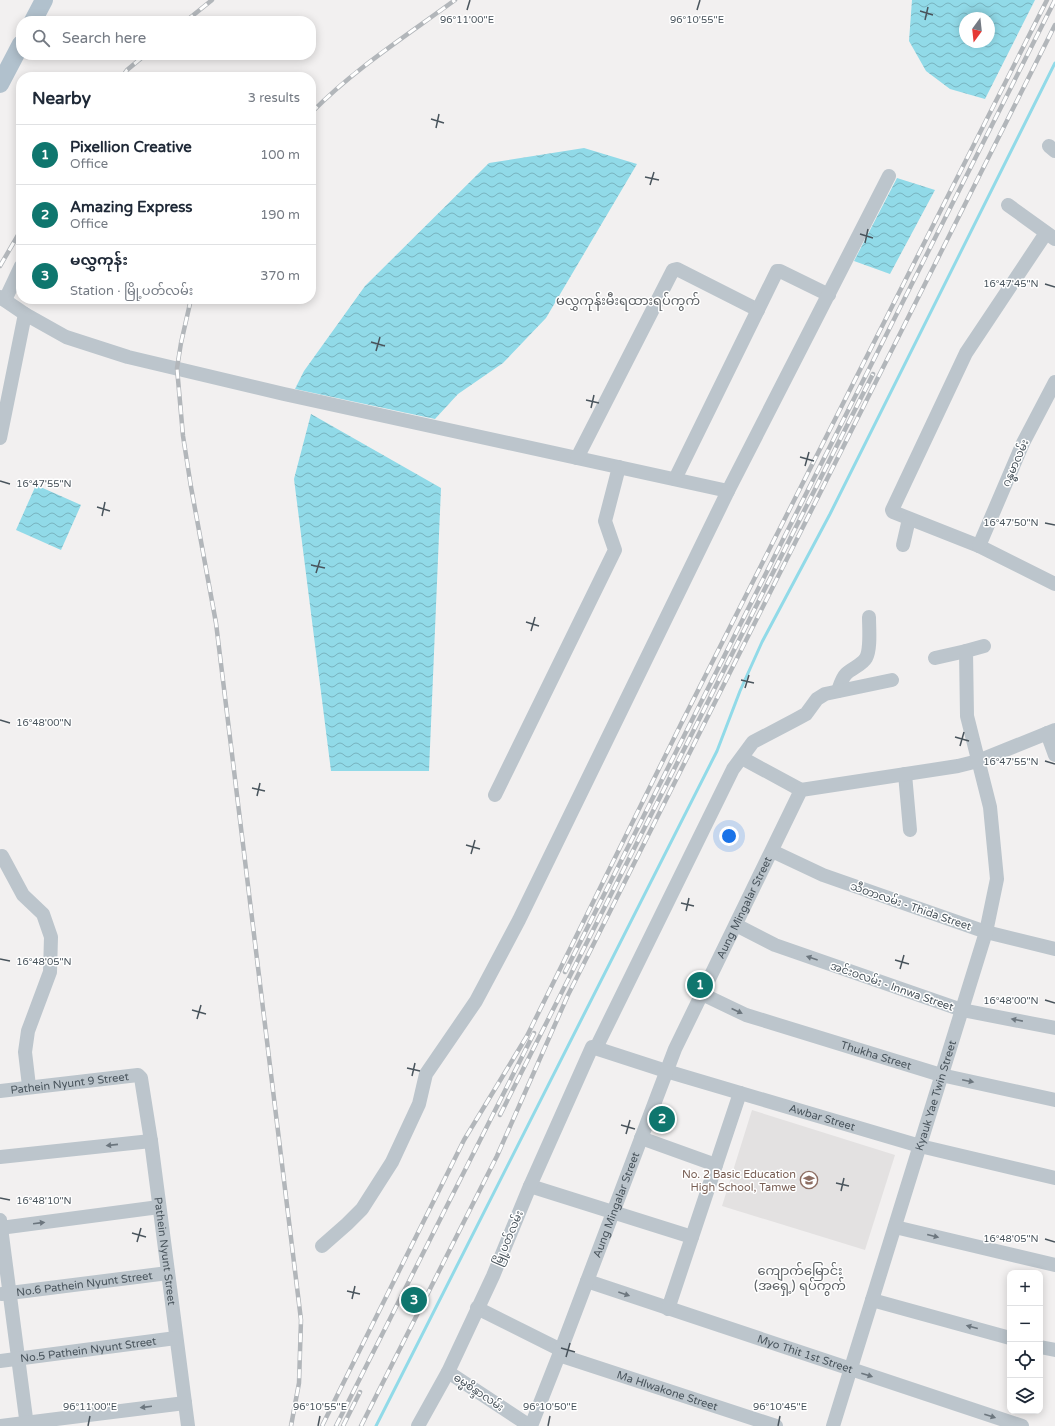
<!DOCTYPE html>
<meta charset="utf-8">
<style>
:root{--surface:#fff;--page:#f6f6f7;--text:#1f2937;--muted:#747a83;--line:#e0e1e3;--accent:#0f766e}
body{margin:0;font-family:"Varela Round","Noto Sans Myanmar",sans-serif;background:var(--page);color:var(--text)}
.controls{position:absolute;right:12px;bottom:12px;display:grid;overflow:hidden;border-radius:8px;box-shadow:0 2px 10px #0003}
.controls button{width:36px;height:36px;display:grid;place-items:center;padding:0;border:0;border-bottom:1px solid var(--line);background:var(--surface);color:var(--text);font:20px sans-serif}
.compass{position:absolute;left:959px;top:12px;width:36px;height:36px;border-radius:50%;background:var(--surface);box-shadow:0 2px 10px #0003;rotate:195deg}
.you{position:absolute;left:729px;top:836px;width:14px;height:14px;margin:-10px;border:3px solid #fff;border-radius:50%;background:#1a73e8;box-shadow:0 0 0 6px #1a73e833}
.badge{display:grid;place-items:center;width:26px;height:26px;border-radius:50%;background:var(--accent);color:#fff;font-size:13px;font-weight:700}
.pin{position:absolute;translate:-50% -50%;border:2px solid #fff;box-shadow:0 1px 4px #0006}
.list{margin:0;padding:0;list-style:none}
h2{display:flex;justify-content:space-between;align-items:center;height:52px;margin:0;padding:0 16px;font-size:17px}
h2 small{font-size:13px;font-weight:400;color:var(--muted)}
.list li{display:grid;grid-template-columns:26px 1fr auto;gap:12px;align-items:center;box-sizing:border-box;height:60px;padding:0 16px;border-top:1px solid var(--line)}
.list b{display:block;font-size:15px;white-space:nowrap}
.list p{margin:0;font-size:13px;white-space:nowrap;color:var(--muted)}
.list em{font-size:13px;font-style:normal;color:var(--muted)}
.icon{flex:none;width:22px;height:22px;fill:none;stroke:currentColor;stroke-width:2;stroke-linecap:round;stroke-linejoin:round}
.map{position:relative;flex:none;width:1055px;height:1426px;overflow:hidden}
.search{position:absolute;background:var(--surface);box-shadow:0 2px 10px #0003;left:16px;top:16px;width:300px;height:44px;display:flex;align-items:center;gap:10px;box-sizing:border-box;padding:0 14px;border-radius:16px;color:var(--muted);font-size:15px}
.panel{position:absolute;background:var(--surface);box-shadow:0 2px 10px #0003;left:16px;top:72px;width:300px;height:232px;border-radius:16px}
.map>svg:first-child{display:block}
.education{fill:#e3e1e1}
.water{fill:url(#water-waves);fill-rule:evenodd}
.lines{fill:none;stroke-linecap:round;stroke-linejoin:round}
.stream{stroke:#91dae8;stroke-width:3}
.minor{stroke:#bcc5cc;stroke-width:14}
.major{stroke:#b1c1cd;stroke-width:18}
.rail-casing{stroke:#b2b6ba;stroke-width:4.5}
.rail{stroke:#fff;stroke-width:3;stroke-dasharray:9;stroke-linecap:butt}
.oneway{fill:#6c767e}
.ticks{fill:none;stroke:#49545c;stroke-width:1.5}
.labels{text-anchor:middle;stroke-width:3;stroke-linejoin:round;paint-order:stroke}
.street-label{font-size:11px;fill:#49545c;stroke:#fff}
.education-label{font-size:11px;fill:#785e54;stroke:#fff;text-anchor:end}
.quarter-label{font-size:13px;fill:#5d6165;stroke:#fff}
.ticks-label{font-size:10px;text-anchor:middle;fill:#49545c;stroke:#fff;stroke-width:3;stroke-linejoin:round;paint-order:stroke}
</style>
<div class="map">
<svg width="1055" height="1426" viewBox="0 0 1055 1426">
<defs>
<pattern id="water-waves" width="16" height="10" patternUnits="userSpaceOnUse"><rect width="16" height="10" fill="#91dae8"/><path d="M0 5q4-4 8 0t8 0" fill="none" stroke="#78b3bf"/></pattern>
</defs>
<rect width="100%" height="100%" fill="#f2f0f0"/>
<path class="education" d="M 752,1110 L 895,1155 L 865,1250 L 722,1206 Z"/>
<path class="water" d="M 912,0 L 1035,0 L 985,99 L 950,89 L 926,71 L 909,41 ZM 965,18 L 989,18 L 989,42 L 965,42 Z
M 584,148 L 637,164 L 546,318 L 503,363 L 458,394 L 435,419 L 295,389 L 304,371 L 365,286 L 489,163 Z
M 897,178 L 935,190 L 890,274 L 854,261 Z
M 311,414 L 441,488 L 429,771 L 331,771 L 294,479 Z
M 36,485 L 81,505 L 61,550 L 16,530 Z"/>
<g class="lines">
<path class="stream" d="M 376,1426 L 717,751 L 740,691 L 762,642 L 830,514 L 1055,63"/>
<g class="minor">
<path d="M 1049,146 L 1055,151"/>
<path d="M 1008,205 L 1055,239"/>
<path d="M 1046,233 L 966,353 L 892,510 L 893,512 L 979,546 L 1055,584"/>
<path d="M 0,297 L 25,314 L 66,337 L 128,357 L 284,394 L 728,491"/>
<path d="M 5,300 L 21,266"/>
<path d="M 0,438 L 25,314"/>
<path d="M 577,458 L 673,270 L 677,269 L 758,310"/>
<path d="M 675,479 L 777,271 L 780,271 L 829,295"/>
<path d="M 903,545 L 909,519"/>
<path d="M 979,546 L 1023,443 L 1055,382"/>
<path d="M 935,658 L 966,651"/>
<path d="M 838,691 C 840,685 842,678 846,674 C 852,668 862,665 866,658 C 871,649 869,628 869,617"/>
<path d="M 1047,733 L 1055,755"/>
<path d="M 742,758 L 801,790"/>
<path d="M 905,774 L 910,830"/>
<path d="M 495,795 L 615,550 L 605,521 L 619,467"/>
<path d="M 772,851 L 823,875 L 986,932 L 1055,949"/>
<path d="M 2,856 L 23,895 L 43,914 L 51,937 L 50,972 L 28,1031 L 25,1052 L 29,1086"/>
<path d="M 736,925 L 775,945 L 962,1010 L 1055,1028"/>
<path id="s1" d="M 702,994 L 746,1015 L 941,1075 L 1055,1100"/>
<path d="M 596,1048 L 733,769 L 753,742 L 795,720 L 806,714 L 817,699 L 825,694 L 892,680"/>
<path id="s2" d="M 0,1091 L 138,1075 L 141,1078 L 151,1141 L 188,1426"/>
<path d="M 641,1138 L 716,1165"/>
<path d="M 0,1157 L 151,1141"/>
<path d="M 530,1186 L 692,1237"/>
<path d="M 0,1220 L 27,1426"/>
<path d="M 895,1227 L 1055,1265"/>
<path d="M 0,1228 L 159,1207"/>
<path d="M 322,1246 L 347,1224 L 362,1209 L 392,1162 L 419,1104 L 426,1074 L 476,1001 L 519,920 L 728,491 L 889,176"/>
<path id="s3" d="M 587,1281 L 1022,1426"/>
<path id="s4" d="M 2,1294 L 168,1273"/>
<path d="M 872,1300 L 1010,1338"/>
<path d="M 477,1308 L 561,1350"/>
<path d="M 668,1309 L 740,1093"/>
<path d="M 1040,1347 L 1055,1350"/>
<path id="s5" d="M 559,1355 L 776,1426"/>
<path id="s6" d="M 0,1361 L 176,1338"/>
<path d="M 448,1372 L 530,1426"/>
<path d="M 0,1426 L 185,1403"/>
<path id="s7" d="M 418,1426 L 448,1372 L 493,1276 L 530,1186 L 592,1047 L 666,1071 L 920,1146 L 1055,1178"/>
<path id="s8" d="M 531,1426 L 559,1355 L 675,1049 L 801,790 L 958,766 L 978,761 L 1055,730"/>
<path id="s9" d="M 833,1426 L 986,932 L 997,879 L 990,807 L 967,716 L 966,651 L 984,646"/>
</g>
<path class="major" d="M 33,21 L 44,0
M 0,84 L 21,44"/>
<defs>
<path id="rail" d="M 186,21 L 212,0
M 122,77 L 127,70 L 145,55
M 311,113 C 354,69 406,36 455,0
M 0,266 L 21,230
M 191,299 L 181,343 L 177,368 L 183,436 L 191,487 L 216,623 L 301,1320 L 299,1383 L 291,1426
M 565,972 L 1055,0
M 500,1115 L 873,374
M 322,1426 L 464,1140 L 527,1036 L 681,724 L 1047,0
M 336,1426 L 534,1033
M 343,1426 L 360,1392
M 361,1426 L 497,1156 L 568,995 L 1055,25"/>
</defs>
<use href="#rail" class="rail-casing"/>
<use href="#rail" class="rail"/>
</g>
<defs><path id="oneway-solid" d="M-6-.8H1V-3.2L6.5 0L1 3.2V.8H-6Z"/></defs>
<g class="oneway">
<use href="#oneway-solid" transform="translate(812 958) rotate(-161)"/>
<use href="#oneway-solid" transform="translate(737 1011) rotate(25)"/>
<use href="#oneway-solid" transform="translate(1017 1020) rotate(-169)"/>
<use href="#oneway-solid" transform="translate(968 1081) rotate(12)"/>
<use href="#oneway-solid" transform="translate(112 1145) rotate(174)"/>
<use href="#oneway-solid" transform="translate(39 1223) rotate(-7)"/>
<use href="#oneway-solid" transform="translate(933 1236) rotate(14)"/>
<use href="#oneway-solid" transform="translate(624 1294) rotate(19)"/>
<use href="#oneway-solid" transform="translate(972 1327) rotate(-165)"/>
<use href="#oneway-solid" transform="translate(867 1375) rotate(18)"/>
<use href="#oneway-solid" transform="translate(146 1407) rotate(173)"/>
<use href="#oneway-solid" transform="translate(990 1416) rotate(18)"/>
</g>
<path class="ticks" d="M 467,10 L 470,0M 697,10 L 700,0M 920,11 L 933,15M 925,20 L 928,7M 431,119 L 444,123M 436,128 L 439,114M 645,177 L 659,180M 650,185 L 654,172M 860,234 L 873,238M 865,243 L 868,229M 1045,284 L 1055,287M 371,342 L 385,346M 376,351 L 380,337M 586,400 L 599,403M 591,408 L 594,395M 800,457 L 814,461M 805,466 L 809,452M 0,481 L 10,484M 97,507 L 110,511M 102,516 L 105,502M 1045,523 L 1055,525M 311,565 L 325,568M 316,573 L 320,560M 526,622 L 539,626M 531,631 L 535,617M 741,680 L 754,683M 745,688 L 749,675M 0,720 L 10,723M 955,737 L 969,741M 960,746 L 964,732M 1045,761 L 1055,764M 252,788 L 265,791M 257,796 L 260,783M 466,845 L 480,849M 471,854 L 475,840M 681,903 L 694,906M 686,911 L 689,898M 0,959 L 10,961M 895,960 L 909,964M 900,969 L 904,955M 1045,1000 L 1055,1003M 192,1010 L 206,1014M 197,1019 L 201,1005M 407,1068 L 420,1071M 412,1076 L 415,1063M 621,1125 L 635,1129M 626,1134 L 630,1120M 836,1183 L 849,1186M 841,1191 L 844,1178M 0,1198 L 10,1200M 132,1233 L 146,1237M 1045,1239 L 1055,1242M 137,1242 L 141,1228M 347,1291 L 360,1294M 352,1299 L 355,1286M 561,1348 L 575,1352M 566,1357 L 570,1343M 88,1426 L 90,1416M 318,1426 L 320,1416M 548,1426 L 550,1416M 778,1426 L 780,1416"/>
<defs>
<symbol id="school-ring" viewBox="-11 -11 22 22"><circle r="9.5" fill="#fff" stroke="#8d6e63" stroke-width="1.5"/><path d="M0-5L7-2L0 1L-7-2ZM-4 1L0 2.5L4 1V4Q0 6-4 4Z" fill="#8d6e63"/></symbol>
</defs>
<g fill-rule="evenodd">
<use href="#school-ring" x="799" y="1170" width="20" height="20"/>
</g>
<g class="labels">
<g class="street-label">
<text transform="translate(1015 463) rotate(-66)" y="4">ဂန္ဓမာလမ်း</text>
<text transform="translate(911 906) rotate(19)" y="4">သီတာလမ်း - Thida Street</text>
<text dy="4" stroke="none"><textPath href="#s8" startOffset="561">Aung Mingalar Street</textPath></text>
<text transform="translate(892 986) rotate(19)" y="4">အင်းဝလမ်း - Innwa Street</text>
<text dy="4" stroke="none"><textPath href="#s1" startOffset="185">Thukha Street</textPath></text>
<text dy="4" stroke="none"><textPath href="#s2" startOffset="70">Pathein Nyunt 9 Street</textPath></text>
<text dy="4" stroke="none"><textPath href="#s9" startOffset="346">Kyauk Yae Twin Street</textPath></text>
<text dy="4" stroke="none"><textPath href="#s7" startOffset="658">Awbar Street</textPath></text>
<text dy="4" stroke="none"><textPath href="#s8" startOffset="237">Aung Mingalar Street</textPath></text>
<text transform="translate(508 1238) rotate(-67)" y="4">မြို့ပတ်လမ်း</text>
<text dy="4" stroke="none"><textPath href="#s2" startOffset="318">Pathein Nyunt Street</textPath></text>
<text dy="4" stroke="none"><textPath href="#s4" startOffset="83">No.6 Pathein Nyunt Street</textPath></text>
<text dy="4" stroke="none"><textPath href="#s6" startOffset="89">No.5 Pathein Nyunt Street</textPath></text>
<text dy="4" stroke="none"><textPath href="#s3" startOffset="230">Myo Thit 1st Street</textPath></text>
<text dy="4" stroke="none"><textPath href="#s5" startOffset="114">Ma Hlwakone Street</textPath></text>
<text transform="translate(479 1392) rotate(34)" y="4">ဓမ္မစိန္ဒာလမ်း</text>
</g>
<g class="education-label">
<text x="796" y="1178">No. 2 Basic Education<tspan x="796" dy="13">High School, Tamwe</tspan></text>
</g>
<g class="quarter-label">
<text x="628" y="305">မလွှကုန်းမီးရထားရပ်ကွက်</text>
<text x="800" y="1275">ကျောက်မြောင်း<tspan x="800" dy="15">(အရှေ့) ရပ်ကွက်</tspan></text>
</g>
</g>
<g class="ticks-label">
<text x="467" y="23">96°11'00"E</text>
<text x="697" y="23">96°10'55"E</text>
<text x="1011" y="287">16°47'45"N</text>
<text x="44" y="487">16°47'55"N</text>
<text x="1011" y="526">16°47'50"N</text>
<text x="44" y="726">16°48'00"N</text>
<text x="1011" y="765">16°47'55"N</text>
<text x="44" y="965">16°48'05"N</text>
<text x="1011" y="1004">16°48'00"N</text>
<text x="44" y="1204">16°48'10"N</text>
<text x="1011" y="1242">16°48'05"N</text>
<text x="90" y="1410">96°11'00"E</text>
<text x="320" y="1410">96°10'55"E</text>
<text x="550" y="1410">96°10'50"E</text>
<text x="780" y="1410">96°10'45"E</text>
</g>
</svg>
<div class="controls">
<button>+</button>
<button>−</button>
<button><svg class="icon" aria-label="locate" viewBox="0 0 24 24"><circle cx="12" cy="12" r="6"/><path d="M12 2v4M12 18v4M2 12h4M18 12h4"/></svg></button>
<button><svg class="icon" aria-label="layers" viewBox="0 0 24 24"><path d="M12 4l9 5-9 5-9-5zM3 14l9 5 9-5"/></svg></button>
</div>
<svg class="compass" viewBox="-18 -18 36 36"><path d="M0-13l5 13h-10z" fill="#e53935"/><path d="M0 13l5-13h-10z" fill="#747a83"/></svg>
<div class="you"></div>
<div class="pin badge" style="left:700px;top:985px">1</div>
<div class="pin badge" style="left:662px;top:1119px">2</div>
<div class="pin badge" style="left:414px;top:1300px">3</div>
<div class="search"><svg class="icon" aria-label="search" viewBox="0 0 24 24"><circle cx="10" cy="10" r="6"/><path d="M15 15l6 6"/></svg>Search here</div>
<section class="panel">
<h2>Nearby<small>3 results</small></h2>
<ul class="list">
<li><span class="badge">1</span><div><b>Pixellion Creative</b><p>Office</p></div><em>100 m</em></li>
<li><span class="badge">2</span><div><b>Amazing Express</b><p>Office</p></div><em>190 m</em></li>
<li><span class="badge">3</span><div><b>မလွှကုန်း</b><p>Station · မြို့ပတ်လမ်း</p></div><em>370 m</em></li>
</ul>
</section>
</div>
